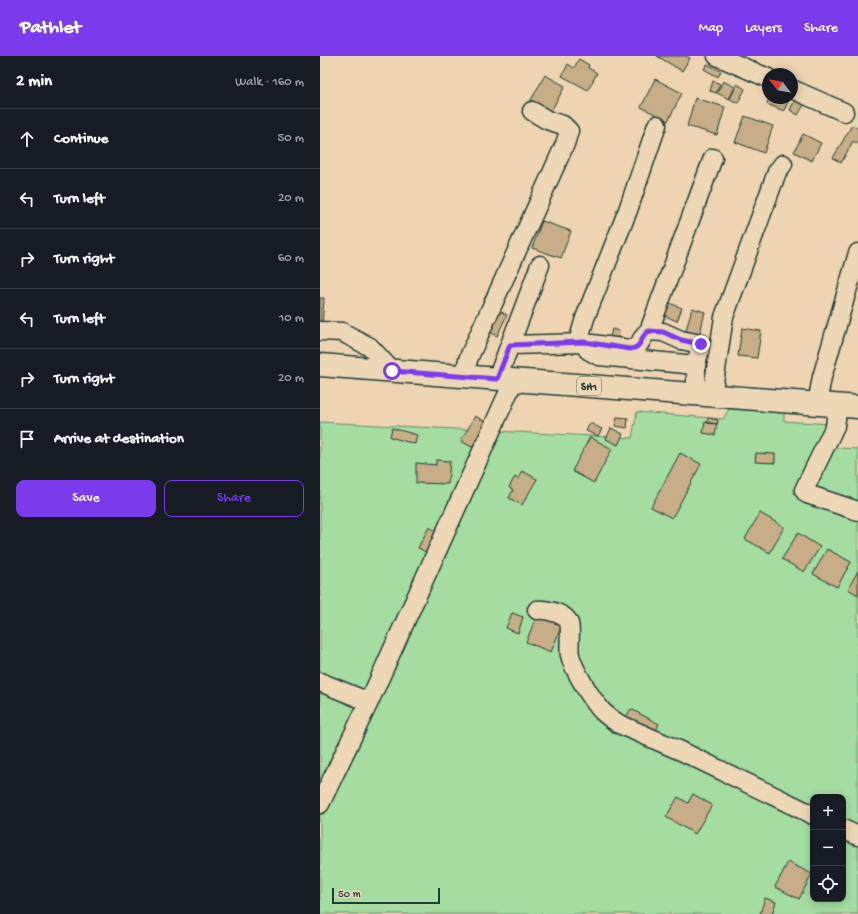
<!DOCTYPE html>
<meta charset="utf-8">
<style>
:root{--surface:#171b24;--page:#20242c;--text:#f1f3f6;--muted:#9ea1a6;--line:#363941;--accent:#7c3aed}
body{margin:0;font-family:"Gochi Hand",sans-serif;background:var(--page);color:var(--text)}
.controls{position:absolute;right:12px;bottom:12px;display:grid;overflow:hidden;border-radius:8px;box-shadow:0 2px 10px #0003}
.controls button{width:36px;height:36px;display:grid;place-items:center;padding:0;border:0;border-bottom:1px solid var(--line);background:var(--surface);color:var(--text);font:20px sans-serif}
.compass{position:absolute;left:442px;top:12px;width:36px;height:36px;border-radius:50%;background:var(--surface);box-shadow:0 2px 10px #0003;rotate:301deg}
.scale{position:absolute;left:12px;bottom:10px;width:108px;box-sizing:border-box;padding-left:4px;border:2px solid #1f3d34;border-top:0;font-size:11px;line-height:14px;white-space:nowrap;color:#1f3d34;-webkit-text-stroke:3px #eed7b7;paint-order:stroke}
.stop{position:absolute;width:12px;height:12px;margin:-9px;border:3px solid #7c3aed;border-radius:50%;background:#fff}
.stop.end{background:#7c3aed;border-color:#fff;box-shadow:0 1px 4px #0008}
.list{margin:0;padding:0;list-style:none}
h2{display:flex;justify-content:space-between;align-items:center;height:52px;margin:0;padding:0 16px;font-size:17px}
h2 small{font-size:13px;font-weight:400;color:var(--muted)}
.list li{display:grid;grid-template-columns:26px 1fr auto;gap:12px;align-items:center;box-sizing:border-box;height:60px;padding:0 16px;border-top:1px solid var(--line)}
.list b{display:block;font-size:15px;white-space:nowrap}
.list em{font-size:13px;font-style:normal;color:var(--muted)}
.actions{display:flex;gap:8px;padding:12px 16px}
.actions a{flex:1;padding:9px 0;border:1px solid var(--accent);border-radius:8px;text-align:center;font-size:14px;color:var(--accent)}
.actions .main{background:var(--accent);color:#fff}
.icon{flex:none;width:22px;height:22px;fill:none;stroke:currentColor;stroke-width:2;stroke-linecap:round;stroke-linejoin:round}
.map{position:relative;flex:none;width:538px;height:858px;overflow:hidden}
header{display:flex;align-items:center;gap:24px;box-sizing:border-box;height:56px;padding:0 20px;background:var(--accent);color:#fff}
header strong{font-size:19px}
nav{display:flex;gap:22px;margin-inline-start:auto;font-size:14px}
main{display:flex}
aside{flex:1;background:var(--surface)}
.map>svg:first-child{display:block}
.green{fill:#a4dca1;stroke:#628c6a;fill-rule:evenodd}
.building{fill:#c7ae89;stroke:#1f3d34}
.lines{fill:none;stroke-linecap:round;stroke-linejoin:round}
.minor-casing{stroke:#1f3d34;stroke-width:21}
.major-casing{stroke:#1f3d34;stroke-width:25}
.minor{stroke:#eed7b7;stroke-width:18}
.major{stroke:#eed7b7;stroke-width:22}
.route{stroke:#7c3aed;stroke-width:5}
.labels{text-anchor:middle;stroke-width:3;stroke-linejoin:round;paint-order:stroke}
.shield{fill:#eed7b7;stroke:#5d6b5b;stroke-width:1}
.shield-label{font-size:11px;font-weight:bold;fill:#1f3d34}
</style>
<header>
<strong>Pathlet</strong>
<nav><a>Map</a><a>Layers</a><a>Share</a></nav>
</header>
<main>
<aside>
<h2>2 min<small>Walk · 160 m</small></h2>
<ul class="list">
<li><svg class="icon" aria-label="ahead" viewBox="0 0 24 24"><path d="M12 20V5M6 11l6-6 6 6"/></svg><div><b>Continue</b></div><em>50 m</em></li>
<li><svg class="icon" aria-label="left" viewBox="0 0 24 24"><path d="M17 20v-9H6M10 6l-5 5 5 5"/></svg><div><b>Turn left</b></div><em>20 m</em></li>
<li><svg class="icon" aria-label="right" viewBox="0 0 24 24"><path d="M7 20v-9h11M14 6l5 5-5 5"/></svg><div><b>Turn right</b></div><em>60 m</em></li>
<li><svg class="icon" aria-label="left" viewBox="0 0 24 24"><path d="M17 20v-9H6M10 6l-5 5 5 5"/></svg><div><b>Turn left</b></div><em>10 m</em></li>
<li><svg class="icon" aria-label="right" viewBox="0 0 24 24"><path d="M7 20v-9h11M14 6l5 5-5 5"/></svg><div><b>Turn right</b></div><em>20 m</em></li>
<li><svg class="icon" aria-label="arrive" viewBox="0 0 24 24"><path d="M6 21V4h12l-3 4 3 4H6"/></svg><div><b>Arrive at destination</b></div></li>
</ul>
<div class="actions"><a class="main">Save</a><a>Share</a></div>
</aside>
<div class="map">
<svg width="538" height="858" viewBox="0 0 538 858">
<rect width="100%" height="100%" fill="#eed4b2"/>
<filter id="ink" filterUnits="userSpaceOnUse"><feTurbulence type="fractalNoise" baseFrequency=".025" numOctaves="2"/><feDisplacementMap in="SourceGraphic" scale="8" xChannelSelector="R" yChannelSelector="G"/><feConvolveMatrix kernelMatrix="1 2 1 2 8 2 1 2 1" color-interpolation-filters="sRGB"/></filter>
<g filter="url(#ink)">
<path class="green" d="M 409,353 L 464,356 L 464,365 L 511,368 L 499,391 L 538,393 L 538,858 L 0,858 L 0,366 L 312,382 L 317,356 L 403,363 ZM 493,741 L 523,741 L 523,843 L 493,843 Z"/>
<path class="building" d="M 337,0 L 366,0 L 370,2 L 362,15 Z
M 259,3 L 269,9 L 268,12 L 277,17 L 268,34 L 242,20 L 248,8 L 254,12 Z
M 387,8 L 401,15 L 398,21 L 384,13 Z
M 225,19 L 245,30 L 231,55 L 211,44 Z
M 335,23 L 362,37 L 348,65 L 321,51 Z
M 393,25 L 400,28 L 396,37 L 390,35 Z
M 403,25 L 415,31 L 409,43 L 397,37 Z
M 417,28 L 425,33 L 418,47 L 410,43 Z
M 375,42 L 405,51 L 397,79 L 367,70 Z
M 449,42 L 462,42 L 468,45 L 464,55 L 447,48 Z
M 476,42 L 485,47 L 478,59 L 470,54 Z
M 425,60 L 453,70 L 444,97 L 415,86 Z
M 532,69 L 538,72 L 538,88 L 533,85 L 521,107 L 513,102 Z
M 483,78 L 501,87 L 492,105 L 474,96 Z
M 222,165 L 251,175 L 241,202 L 212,192 Z
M 0,242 L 4,242 L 2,271 L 0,271 Z
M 344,245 L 362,252 L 357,265 L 340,258 Z
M 174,252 L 187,259 L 177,280 L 164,273 Z
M 372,252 L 385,256 L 379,281 L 365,278 Z
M 422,272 L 441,275 L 437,302 L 418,300 Z
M 292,273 L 299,275 L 298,283 L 290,281 Z
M 155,360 L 166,366 L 152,391 L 141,385 Z
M 297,361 L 308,362 L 307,372 L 295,370 Z
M 388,362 L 398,364 L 397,368 L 387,367 Z
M 385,366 L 397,368 L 395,379 L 383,377 Z
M 270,367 L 282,373 L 278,380 L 266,375 Z
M 72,372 L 97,379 L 95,388 L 70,381 Z
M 291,372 L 303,378 L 298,389 L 286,383 Z
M 270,381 L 292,393 L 274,427 L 252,415 Z
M 360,397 L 381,408 L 352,462 L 331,451 Z
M 436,397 L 455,398 L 455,407 L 435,406 Z
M 116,404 L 130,405 L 128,428 L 96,427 L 96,407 L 116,409 Z
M 202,415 L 217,423 L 202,449 L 189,442 L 193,434 L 189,431 L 195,421 L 198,423 Z
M 440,457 L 464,471 L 450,497 L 425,483 Z
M 109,471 L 119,477 L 108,497 L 98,492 Z
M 478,477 L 500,491 L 484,516 L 462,503 Z
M 507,493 L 531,506 L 517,531 L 493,518 Z
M 538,515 L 538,539 L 528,533 Z
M 192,557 L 203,561 L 198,577 L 186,572 Z
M 217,559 L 242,569 L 231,596 L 206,586 Z
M 311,653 L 339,668 L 333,680 L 304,664 Z
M 373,738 L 392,749 L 375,778 L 346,761 L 358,741 L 368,747 Z
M 468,806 L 492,818 L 479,843 L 455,831 Z
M 445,842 L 456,846 L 452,858 L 440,858 Z"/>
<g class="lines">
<defs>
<path id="minor" d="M 397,0 L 448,22
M 472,33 L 524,56
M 337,69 L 308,154 L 265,262 L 260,279 L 268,294 L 279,300 L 376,309 L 376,338
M 0,275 L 22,276 L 50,291 L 72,315
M 329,275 L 393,102
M 190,289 L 264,287 L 310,293 C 323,292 319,281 329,275 L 343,276 L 361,284 L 381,288 L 376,309
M 143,321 L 149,301 L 245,88 L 249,75 L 243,69 L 227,64 L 212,55
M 177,323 L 220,209
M 392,340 L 404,261 L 457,116 L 463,108
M 497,348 L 502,321 L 538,197
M 518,349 L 515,370 L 484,434 L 487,438 L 538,455
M 217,554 C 226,553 243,557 248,565 C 252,571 248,590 250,599 C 253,613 272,644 282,655 C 287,660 293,664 299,668 L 361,695 L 493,759
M 0,626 L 49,646
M 0,748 L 49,646 L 194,324
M 523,773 L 538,780"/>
<path id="major" d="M 0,309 L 538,351"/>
</defs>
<use href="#minor" class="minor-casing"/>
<use href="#major" class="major-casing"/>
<use href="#minor" class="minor"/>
<use href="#major" class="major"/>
</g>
</g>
<g class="lines" filter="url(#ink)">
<path class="route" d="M 72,315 L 177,323 L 190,289 L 264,286 L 310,293 C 323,292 319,281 329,275 L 343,276 L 361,284 L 381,288"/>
</g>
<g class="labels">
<rect class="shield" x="257" y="321" width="24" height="18" rx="3"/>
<g class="shield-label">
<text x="269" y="334">SH1</text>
</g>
</g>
</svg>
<div class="controls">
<button>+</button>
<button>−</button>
<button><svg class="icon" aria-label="locate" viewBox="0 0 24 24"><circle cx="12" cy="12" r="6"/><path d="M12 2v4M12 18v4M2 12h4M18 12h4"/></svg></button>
</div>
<svg class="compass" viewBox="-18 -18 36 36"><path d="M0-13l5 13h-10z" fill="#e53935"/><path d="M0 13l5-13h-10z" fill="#9ea1a6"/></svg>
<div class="scale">50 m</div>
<div class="stop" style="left:72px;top:315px"></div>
<div class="stop end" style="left:381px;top:288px"></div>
</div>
</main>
